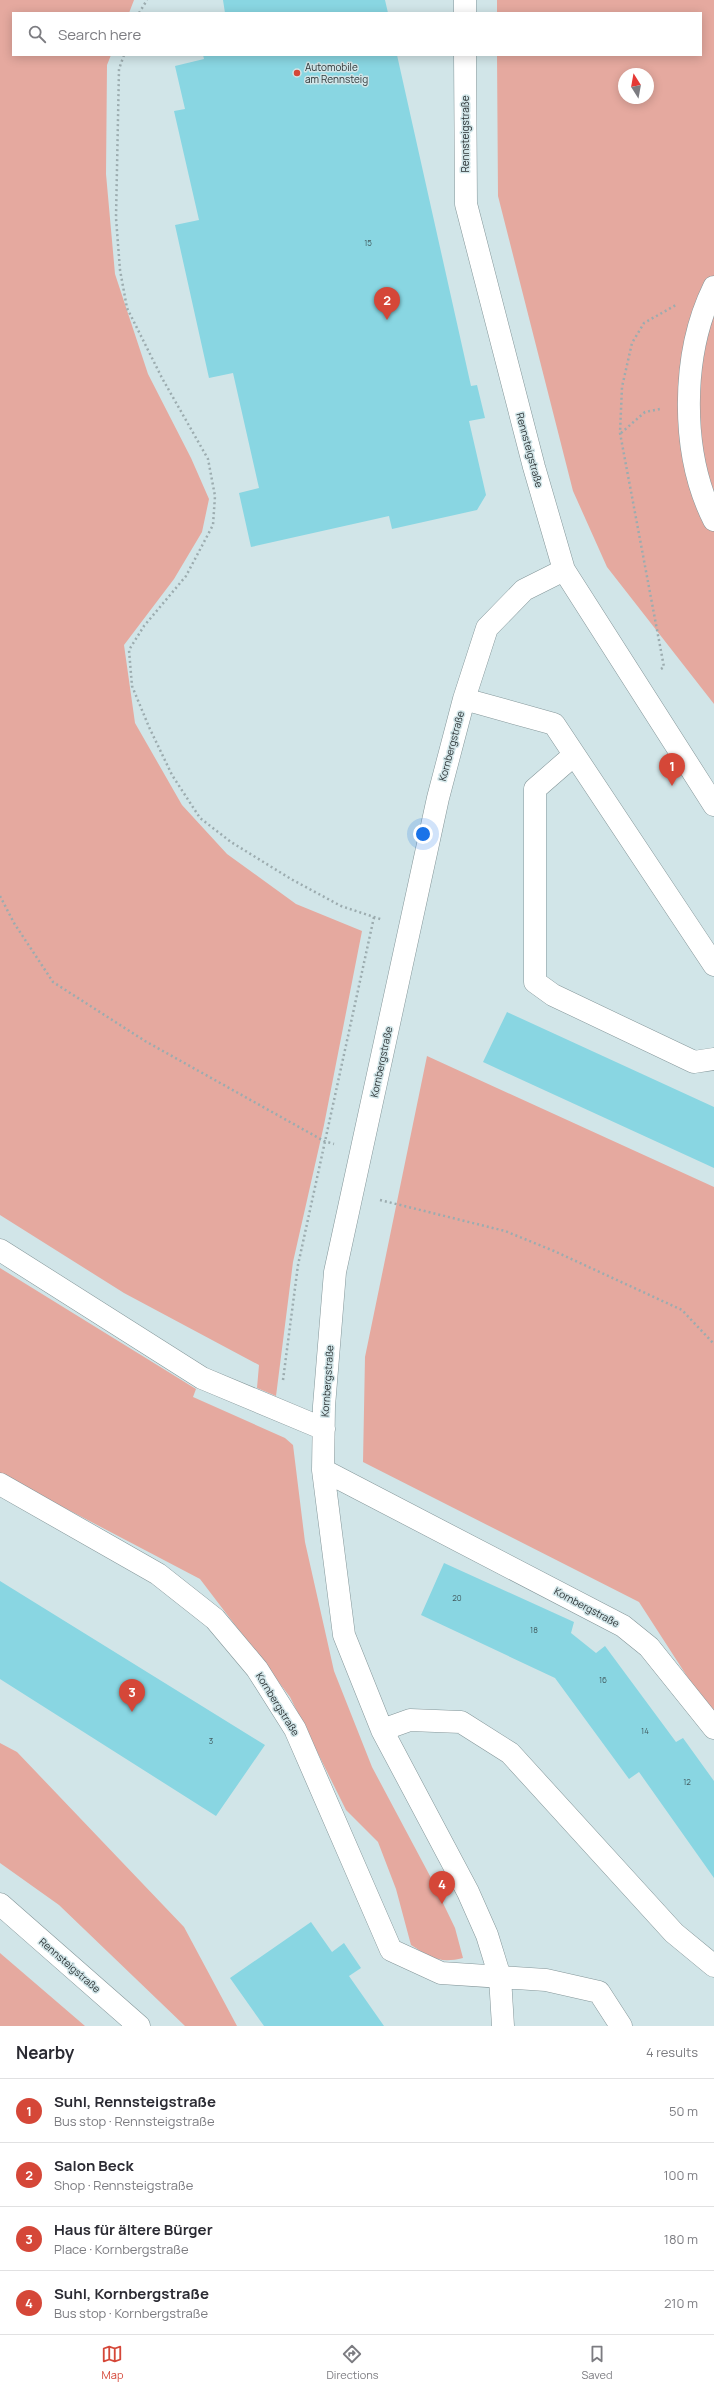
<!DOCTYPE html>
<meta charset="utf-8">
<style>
:root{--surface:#fff;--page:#f7f7f7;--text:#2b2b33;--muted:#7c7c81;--line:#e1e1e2;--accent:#d54738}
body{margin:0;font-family:Manrope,sans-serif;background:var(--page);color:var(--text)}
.compass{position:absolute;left:618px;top:68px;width:36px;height:36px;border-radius:50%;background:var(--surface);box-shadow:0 2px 10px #0003;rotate:349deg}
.you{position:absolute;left:423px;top:834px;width:14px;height:14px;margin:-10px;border:3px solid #fff;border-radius:50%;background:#1a73e8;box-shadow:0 0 0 6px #1a73e833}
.badge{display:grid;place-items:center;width:26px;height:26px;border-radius:50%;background:var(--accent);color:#fff;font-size:13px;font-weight:700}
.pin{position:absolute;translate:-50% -33px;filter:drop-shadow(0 1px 2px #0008)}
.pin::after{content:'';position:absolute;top:21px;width:14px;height:12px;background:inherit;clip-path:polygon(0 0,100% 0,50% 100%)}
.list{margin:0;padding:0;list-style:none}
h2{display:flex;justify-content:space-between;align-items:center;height:52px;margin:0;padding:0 16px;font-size:17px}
h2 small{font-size:13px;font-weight:400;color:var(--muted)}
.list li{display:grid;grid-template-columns:26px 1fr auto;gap:12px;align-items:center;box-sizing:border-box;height:64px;padding:0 16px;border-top:1px solid var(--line)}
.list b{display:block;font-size:15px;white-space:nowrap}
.list p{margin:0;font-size:13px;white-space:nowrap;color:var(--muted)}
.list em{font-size:13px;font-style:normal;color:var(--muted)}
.icon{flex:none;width:22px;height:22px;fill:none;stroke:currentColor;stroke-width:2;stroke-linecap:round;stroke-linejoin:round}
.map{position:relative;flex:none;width:714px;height:2026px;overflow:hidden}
.search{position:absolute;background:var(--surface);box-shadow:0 2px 10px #0003;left:12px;right:12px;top:12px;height:44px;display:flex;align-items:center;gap:10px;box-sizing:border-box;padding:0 14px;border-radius:0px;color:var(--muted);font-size:15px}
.sheet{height:308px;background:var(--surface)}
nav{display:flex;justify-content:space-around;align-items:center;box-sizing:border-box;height:56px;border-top:1px solid var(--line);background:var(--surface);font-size:11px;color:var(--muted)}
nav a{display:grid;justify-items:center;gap:2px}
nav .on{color:var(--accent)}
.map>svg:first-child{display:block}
.green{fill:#e5a99f;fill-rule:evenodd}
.building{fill:#89d6e2}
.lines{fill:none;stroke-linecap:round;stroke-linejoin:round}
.minor-casing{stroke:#849699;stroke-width:23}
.path{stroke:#9cacaf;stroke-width:2.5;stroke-dasharray:2 3;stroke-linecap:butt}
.minor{stroke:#fff;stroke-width:22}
.poi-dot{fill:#d54738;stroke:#d1e5e8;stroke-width:1.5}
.labels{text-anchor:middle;stroke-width:3;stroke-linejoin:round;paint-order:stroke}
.number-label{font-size:8px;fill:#435c60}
.poi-label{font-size:10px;fill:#2c3335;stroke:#d1e5e8;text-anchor:start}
.street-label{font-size:10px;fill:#2c3335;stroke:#d1e5e8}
</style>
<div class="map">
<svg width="714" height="2026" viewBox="0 0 714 2026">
<rect width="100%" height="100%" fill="#d1e5e8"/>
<path class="green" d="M 0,0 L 134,0 L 129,13 L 13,13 L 13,55 L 111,55 L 107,65 L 106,174 L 115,274 L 148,374 L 191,458 L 209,499 L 202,532 L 174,579 L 124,645 L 135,723 L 182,805 L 227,854 L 296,904 L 362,931 L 324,1125 L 293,1262 L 276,1396 L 257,1388 L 259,1365 L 124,1293 L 0,1215 Z
M 497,0 L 714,0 L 714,704 L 607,567 L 573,491 L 498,196 L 497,55 L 701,55 L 701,13 L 497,13 ZM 624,74 L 648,74 L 648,98 L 624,98 Z
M 427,1056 L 714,1187 L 714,1718 L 639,1602 L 363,1462 L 365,1357 Z
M 0,1268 L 196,1389 L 193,1397 L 285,1438 L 293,1445 L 305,1542 L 334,1671 L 372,1767 L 430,1876 L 455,1928 L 463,1958 C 439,1964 430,1957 411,1945 L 396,1889 L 378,1842 L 346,1810 L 290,1697 L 200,1579 L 0,1474 Z
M 0,1743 L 17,1752 L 184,1927 L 237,2026 L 185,2026 L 59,1905 L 0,1863 Z
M 0,1953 L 85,2026 L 0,2026 Z"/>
<path class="building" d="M 223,0 L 385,0 L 388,13 L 225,13 Z
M 203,55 L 397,55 L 471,386 L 477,385 L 485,418 L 469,421 L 486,495 L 477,510 L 392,529 L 389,516 L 251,547 L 239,493 L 259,488 L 233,373 L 209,378 L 175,225 L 199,220 L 174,111 L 185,109 L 175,66 L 204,59 Z
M 507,1012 L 714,1107 L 714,1168 L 483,1062 Z
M 444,1563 L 574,1622 L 571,1633 L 596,1653 L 605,1646 L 676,1742 L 683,1738 L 714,1781 L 714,1878 L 639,1772 L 629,1779 L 555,1678 L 421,1615 Z
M 0,1581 L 265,1745 L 216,1816 L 0,1679 Z
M 311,1922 L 332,1952 L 344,1943 L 361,1968 L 349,1976 L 384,2026 L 264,2026 L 230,1978 Z"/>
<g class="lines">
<defs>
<path id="minor" d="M 465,0 L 465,13
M 465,55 L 466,204 L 534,467 L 564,570 L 714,805
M 714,287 C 681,354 680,453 714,520
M 464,699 L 554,724 L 714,965
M 574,755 L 535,789 L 535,982 L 553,995 L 694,1062 L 714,1059
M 0,1250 L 202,1378 L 324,1429
M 323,1470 L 623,1626 L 649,1647 L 714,1728
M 0,1484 L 158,1574 L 215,1619 L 257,1669 L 295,1729 L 391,1950 L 441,1973 L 546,1980 L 599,1992 L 621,2026
M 382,1730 L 410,1720 L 461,1722 L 510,1753 L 674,1933 L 714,1966
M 0,1904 L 139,2026
M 503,2026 L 500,1977 L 487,1935 L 468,1892 L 382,1730 L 344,1635 L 323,1470 L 324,1406 L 335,1272 L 438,798 L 464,699 L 487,628 L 524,590 L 564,570"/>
</defs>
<use href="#minor" class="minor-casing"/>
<path class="path" d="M 139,13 L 147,0
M 124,55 L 119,69 L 116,218 L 120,270 L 127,308 L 162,378 L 208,459 L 215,496 L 213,525 L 186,576 L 144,626 L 129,650 L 132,686 L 149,727 L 172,775 L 200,818 L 231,842 L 291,879 L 341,906 L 383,920
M 621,433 L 645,412 L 660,409
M 661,669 L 664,667 L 620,433 L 622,387 L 632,343 L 644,323 L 676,305
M 0,896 L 14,923 L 53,982 L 145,1041 L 324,1141 L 334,1144
M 380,1200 L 505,1231 L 554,1251 L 682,1310 L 714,1344
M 283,1380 L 298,1265 L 374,917"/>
<use href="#minor" class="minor"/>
</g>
<circle class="poi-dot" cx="297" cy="73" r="4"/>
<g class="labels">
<g class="number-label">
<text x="368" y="246">15</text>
<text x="457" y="1601">20</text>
<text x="534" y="1633">18</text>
<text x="603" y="1683">16</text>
<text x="645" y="1734">14</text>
<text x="211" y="1744">3</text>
<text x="687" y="1785">12</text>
</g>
<g class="poi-label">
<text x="305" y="71">Automobile<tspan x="305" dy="12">am Rennsteig</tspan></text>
</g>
<g class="street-label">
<text transform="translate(465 134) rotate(-90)" y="4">Rennsteigstraße</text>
<text transform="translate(530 450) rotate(75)" y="4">Rennsteigstraße</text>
<text transform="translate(451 746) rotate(-75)" y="4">Kornbergstraße</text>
<text transform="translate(381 1062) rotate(-78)" y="4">Kornbergstraße</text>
<text transform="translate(327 1381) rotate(-86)" y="4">Kornbergstraße</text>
<text transform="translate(587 1607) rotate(28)" y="4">Kornbergstraße</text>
<text transform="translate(278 1704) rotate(58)" y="4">Kornbergstraße</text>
<text transform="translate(70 1965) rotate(41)" y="4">Rennsteigstraße</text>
</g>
</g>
</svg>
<svg class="compass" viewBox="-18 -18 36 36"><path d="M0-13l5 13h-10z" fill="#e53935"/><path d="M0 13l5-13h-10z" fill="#7c7c81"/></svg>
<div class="you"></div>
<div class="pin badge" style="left:672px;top:786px">1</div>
<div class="pin badge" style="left:387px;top:320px">2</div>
<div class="pin badge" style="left:132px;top:1712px">3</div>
<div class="pin badge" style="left:442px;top:1904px">4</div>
<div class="search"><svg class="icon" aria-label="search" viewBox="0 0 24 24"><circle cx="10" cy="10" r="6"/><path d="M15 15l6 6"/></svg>Search here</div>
</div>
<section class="sheet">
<h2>Nearby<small>4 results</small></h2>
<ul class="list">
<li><span class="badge">1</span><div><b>Suhl, Rennsteigstraße</b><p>Bus stop · Rennsteigstraße</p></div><em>50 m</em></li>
<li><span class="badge">2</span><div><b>Salon Beck</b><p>Shop · Rennsteigstraße</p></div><em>100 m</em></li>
<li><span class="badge">3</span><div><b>Haus für ältere Bürger</b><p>Place · Kornbergstraße</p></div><em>180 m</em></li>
<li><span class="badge">4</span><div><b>Suhl, Kornbergstraße</b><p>Bus stop · Kornbergstraße</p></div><em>210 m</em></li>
</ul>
</section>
<nav>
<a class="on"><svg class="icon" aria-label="map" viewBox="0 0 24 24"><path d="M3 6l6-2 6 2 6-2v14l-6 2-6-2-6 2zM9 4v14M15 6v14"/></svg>Map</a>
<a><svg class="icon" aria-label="directions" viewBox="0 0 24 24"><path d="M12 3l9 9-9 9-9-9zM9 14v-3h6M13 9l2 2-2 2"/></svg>Directions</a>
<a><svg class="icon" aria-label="saved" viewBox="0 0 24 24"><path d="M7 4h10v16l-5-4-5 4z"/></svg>Saved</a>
</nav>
